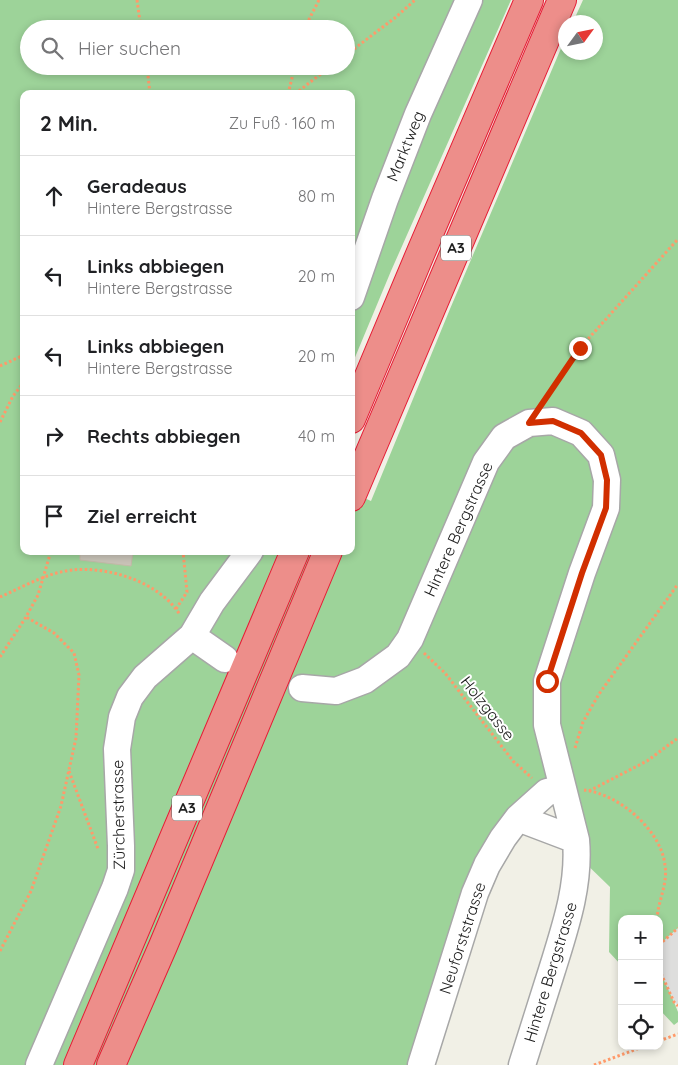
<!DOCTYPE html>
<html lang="de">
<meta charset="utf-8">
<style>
:root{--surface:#fff;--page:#f2f2f2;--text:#202124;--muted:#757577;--line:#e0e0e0}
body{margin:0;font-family:Quicksand,sans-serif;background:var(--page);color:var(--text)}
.controls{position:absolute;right:15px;bottom:15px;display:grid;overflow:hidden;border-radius:10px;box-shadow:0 2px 8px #0003}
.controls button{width:45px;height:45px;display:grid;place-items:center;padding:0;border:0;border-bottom:1px solid var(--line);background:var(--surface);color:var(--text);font:25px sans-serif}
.compass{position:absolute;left:558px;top:15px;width:45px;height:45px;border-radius:50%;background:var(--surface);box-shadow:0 2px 8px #0003;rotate:57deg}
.stop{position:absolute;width:15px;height:15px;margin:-11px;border:4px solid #d12f00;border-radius:50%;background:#fff}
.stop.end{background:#d12f00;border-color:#fff;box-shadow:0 1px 5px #0008}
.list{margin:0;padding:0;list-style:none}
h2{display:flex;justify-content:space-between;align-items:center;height:65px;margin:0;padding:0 20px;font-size:21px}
h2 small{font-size:16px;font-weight:400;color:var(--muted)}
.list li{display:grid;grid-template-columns:32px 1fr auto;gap:15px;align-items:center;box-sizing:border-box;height:80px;padding:0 20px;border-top:1px solid var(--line)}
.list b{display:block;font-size:19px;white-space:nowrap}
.list p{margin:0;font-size:16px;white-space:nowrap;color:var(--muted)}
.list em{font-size:16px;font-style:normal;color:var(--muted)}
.icon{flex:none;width:28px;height:28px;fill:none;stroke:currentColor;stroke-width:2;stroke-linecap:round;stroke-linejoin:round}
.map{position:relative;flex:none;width:678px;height:1065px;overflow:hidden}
.search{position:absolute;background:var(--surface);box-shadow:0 2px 8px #0003;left:20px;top:20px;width:335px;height:55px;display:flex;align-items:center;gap:12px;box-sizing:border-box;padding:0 18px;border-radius:28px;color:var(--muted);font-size:19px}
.panel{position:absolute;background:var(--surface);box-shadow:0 2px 8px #0003;left:20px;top:90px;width:335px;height:465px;border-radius:10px}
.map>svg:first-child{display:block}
.residential{fill:#dededd}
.forest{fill:#9dd399;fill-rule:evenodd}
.building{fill:#cac4b9;stroke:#c4baa8}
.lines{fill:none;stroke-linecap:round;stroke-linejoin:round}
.minor-casing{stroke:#a7a7a7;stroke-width:29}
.highway-casing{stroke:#e61c35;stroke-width:30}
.path{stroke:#ff9a6a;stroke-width:3;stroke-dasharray:2.5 2.5;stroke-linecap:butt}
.minor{stroke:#fff;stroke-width:26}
.highway{stroke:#ed8e8a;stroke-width:28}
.route{stroke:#d12f00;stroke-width:6}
.labels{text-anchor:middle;stroke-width:4;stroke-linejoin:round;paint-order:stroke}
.shield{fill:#fff;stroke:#636363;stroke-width:1}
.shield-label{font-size:15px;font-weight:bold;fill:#202020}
.street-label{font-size:16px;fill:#202020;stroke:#fff}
</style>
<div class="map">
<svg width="678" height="1065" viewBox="0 0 678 1065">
<rect width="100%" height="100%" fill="#f1f0e6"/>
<path class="residential" d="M 678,928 L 678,1005 L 674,1002 L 659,969 L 659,945 Z"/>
<path class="forest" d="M 0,0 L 511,0 L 391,271 L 351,367 L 351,94 L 24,94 L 24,551 L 351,551 L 351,492 L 371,501 L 450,309 L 565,39 L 566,52 L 596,52 L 596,22 L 573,22 L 583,0 L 678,0 L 678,928 L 659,945 L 659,919 L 622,919 L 622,966 L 609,952 L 610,887 L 577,855 L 562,788 L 518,818 L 421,1065 L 0,1065 ZM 29,29 L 346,29 L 346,66 L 29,66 Z
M 659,969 L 674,1002 L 678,1012 L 678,1022 L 674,1025 L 659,1009 Z"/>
<path class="building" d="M 80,551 L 133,552 L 131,566 L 80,560 Z"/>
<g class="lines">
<defs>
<path id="minor" d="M 351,297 L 385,199 L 418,114 L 469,0
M 192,636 L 225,659
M 302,688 L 336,691 L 365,680 L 398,656 L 410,639 L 486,462 L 504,437 L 529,423 L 553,421 L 581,433 L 601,455 L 607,480 L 606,508 L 582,573 L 547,681 L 547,725 L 576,840 C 580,885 565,928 552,970 C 542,1002 532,1033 522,1065
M 518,818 L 576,840
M 39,1065 L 115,888 L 121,870 L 121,846 L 117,749 L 122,717 L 130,697 L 145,677 L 192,636 L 212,602 L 250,551
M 421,1065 L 475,893 L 487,865 L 503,838 L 518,818 L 547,792 L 562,788"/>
<path id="highway" d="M 351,419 L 421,252 L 529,0
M 351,497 L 562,0
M 78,1065 L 295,551
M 111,1065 L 163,946 L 328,551"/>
</defs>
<use href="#minor" class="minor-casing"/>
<use href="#highway" class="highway-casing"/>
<path class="path" d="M 137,0 L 141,29
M 304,29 L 319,0
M 346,55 L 396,17 L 415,0
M 147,66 L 150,94
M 288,94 L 295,66
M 295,94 L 331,66
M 0,366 L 24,355
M 545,400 L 580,348 L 678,239
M 0,422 L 13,396 L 24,382
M 0,597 C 23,587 46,573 72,570 C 108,566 160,582 180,615
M 176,609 L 187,592 L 183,551
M 424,653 L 445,673 L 513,761 L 532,778
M 0,657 L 26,617 L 38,595 L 51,551
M 575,748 L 583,722 L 599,694 L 678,584
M 69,771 L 98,849
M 584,790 C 619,794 661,830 665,865 C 668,884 658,901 657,919
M 589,791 L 647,761 L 678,738
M 659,945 L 678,928
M 0,951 L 31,891 L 61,806 L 76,738 L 79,675 L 74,653 L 54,633 L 26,617
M 659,969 L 674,1002 L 678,1006
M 659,1041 L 678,1034
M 594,1065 L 645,1046"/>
<use href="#minor" class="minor"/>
<use href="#highway" class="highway"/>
</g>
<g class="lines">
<path class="route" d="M 547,681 L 582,573 L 606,508 L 607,480 L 601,455 L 581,433 L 553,421 L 529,423 L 580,348"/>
</g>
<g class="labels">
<g class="shield">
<rect x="441" y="235.5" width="30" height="25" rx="4"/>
<rect x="172" y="795.5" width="30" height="25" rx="4"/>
</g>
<g class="shield-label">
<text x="456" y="253">A3</text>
<text x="187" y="813">A3</text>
</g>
<g class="street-label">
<text transform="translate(405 146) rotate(-68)" y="6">Marktweg</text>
<text transform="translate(458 529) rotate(-66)" y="6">Hintere Bergstrasse</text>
<text transform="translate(488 708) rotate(52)" y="6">Holzgasse</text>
<text transform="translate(118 815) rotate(-91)" y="6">Zürcherstrasse</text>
<text transform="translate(462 938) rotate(-72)" y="6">Neuforststrasse</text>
<text transform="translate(550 972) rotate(-73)" y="6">Hintere Bergstrasse</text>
</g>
</g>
</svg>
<div class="controls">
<button>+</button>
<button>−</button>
<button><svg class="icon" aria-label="locate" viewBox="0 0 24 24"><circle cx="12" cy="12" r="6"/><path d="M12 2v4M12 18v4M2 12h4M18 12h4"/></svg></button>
</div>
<svg class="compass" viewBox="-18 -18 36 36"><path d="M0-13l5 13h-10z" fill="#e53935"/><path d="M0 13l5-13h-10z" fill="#757577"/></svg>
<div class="stop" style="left:547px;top:681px"></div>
<div class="stop end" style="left:580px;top:348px"></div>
<div class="search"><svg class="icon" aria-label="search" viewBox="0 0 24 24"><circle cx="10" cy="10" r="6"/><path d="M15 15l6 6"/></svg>Hier suchen</div>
<section class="panel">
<h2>2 Min.<small>Zu Fuß · 160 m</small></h2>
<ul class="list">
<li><svg class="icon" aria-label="ahead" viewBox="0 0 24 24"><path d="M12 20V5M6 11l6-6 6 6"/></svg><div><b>Geradeaus</b><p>Hintere Bergstrasse</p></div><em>80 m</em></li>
<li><svg class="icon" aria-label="left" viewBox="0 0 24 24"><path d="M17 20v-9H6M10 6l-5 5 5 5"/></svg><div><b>Links abbiegen</b><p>Hintere Bergstrasse</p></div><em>20 m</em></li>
<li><svg class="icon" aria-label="left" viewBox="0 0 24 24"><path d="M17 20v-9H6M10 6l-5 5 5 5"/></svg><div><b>Links abbiegen</b><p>Hintere Bergstrasse</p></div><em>20 m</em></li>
<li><svg class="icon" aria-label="right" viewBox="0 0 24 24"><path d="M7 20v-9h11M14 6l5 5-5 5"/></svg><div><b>Rechts abbiegen</b></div><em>40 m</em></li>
<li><svg class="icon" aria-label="arrive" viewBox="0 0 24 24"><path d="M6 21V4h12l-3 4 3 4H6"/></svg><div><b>Ziel erreicht</b></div></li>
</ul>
</section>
</div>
